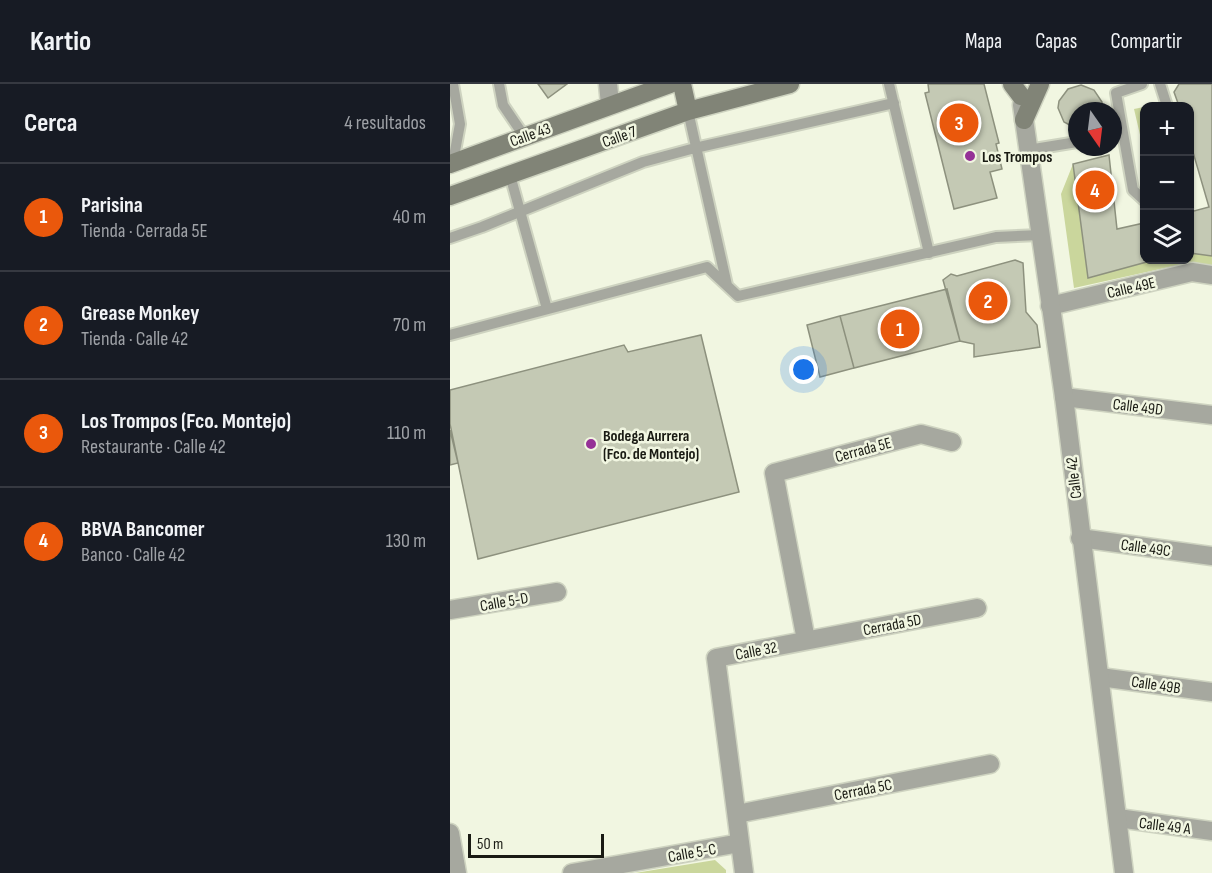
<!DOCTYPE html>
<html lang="es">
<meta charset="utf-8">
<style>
:root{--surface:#171b24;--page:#20242c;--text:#f1f3f6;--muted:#9ea1a6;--line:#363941;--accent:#ea580c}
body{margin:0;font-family:"Sofia Sans Condensed",sans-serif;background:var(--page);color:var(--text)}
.controls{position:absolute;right:18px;top:18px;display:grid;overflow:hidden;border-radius:12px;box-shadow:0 2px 4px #0004}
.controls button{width:54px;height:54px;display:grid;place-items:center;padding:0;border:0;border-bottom:2px solid var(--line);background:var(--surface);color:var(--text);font:30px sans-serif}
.compass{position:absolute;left:618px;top:18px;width:54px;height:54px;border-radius:50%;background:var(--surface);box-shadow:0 2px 4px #0004;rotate:166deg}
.scale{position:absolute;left:18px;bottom:15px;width:136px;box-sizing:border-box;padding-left:6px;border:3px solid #191a13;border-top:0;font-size:16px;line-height:21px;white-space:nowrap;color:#191a13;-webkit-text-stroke:4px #f1f6e1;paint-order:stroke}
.you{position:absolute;left:354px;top:286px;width:21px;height:21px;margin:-15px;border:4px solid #fff;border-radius:50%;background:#1a73e8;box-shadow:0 0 0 9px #1a73e833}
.badge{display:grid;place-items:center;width:39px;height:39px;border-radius:50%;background:var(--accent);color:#fff;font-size:20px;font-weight:700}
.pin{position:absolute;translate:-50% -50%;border:3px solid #fff;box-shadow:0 2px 6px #0006}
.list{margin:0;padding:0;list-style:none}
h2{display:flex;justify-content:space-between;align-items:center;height:78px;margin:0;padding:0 24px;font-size:26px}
h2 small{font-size:20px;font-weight:400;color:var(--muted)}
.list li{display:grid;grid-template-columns:39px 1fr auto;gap:18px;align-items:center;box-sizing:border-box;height:108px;padding:0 24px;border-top:2px solid var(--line)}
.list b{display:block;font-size:22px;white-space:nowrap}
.list p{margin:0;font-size:20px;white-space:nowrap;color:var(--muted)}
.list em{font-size:20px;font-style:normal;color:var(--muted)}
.icon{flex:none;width:33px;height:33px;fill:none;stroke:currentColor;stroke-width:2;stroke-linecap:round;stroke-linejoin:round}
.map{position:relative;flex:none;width:762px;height:789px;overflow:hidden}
header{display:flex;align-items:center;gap:36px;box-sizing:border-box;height:84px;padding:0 30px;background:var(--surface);border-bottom:2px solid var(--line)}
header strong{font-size:28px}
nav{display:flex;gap:33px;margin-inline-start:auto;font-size:21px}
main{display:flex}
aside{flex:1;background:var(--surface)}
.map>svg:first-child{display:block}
.green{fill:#cad69c}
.building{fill:#c4c9b4;stroke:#8d917e;stroke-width:1.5}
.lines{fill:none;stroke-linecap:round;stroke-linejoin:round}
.service-casing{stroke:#ced3c0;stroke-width:14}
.minor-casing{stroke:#ced3c0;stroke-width:21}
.tertiary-casing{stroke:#ced3c0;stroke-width:21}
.secondary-casing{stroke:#ced3c0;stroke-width:21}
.service{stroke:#a6a89f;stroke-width:10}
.minor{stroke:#a6a89f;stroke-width:18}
.tertiary{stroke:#a6a89f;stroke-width:18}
.secondary{stroke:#818477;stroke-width:18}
.poi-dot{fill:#953197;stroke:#f1f6e1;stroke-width:2}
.labels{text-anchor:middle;stroke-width:5;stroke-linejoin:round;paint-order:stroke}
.street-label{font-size:16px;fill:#191a13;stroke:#f1f6e1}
.poi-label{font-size:16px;font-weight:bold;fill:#191a13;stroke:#f1f6e1;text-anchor:start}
</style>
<header>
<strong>Kartio</strong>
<nav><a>Mapa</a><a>Capas</a><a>Compartir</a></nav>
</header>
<main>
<aside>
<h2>Cerca<small>4 resultados</small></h2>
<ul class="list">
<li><span class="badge">1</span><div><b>Parisina</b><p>Tienda · Cerrada 5E</p></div><em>40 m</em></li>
<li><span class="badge">2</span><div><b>Grease Monkey</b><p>Tienda · Calle 42</p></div><em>70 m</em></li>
<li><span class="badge">3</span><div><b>Los Trompos (Fco. Montejo)</b><p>Restaurante · Calle 42</p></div><em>110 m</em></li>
<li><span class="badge">4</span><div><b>BBVA Bancomer</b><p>Banco · Calle 42</p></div><em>130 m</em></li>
</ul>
</aside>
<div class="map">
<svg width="762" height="789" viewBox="0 0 762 789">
<rect width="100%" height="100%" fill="#f1f6e1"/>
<path class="green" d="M 694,23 L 694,68 L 684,25 Z
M 623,80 L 638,194 L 704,176 L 740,176 L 740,169 L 762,172 L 762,183 L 733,180 L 624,204 L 611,110 Z
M 265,776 L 276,786 L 276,789 L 185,789 Z"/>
<path class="building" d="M 88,0 L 117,0 L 98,14 Z
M 478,0 L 534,0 L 549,59 L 546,60 L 552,85 L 540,88 L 547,114 L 504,125 L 475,9 L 479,8 Z
M 729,0 L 762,0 L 762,172 L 740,169 L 740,128 L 759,123 L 740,58 L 740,22 L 729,22 L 724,8 Z
M 631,1 L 644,6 L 652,18 L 652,27 L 627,27 L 627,45 L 614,38 L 608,24 L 609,17 L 618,5 Z
M 659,71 L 667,145 L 694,139 L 694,176 L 704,176 L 638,194 L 623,80 Z
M 565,176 L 573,179 L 576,228 L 587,241 L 590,263 L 524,273 L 524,260 L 510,257 L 493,196 L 501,190 L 507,192 Z
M 497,205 L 510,257 L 404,284 L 390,232 Z
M 390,232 L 404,284 L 370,293 L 357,241 Z
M 251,251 L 289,408 L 28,475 L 0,340 L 0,306 L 174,261 L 178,268 Z
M 0,346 L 8,379 L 0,381 Z"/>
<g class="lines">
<defs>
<path id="service" d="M 3,0 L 10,40 L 3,78
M 49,0 L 53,21 L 74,52
M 439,0 L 479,169
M 692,0 L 666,9 L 683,106 L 694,116
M 710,0 L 717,22
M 238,27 L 277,201
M 578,66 L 627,58
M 60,91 L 97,225
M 0,154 L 32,143 L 193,78 L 245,64 L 444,19
M 0,251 L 257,183 L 288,212 L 546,153 L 590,151"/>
<path id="minor" d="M 158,0 L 160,20
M 600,222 L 742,188 L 762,191
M 614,313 L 762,331
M 630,454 L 762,472
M 0,526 L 107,508
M 356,556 L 324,389 L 471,350 L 502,358
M 650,593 L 762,608
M 287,730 L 540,680
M 668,734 L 762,747
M 0,749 L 7,789
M 122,789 L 290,759
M 294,789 L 266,574 L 527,524"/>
<path id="tertiary" d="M 572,21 L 614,313 L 674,789"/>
<path id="secondary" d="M 232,0 L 238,27
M 562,0 L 571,12
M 574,36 L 590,0
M 0,80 L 220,0
M 0,112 L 238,27 L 340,0"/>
</defs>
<use href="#service" class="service-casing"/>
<use href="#minor" class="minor-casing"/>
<use href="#tertiary" class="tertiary-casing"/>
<use href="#secondary" class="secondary-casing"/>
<use href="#service" class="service"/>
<use href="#minor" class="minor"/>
<use href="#tertiary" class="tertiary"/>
<use href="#secondary" class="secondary"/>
</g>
<g class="poi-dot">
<circle cx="520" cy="72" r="6"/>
<circle cx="141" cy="360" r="6"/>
</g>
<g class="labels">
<g class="street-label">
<text transform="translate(80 50) rotate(-20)" y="6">Calle 43</text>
<text transform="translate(169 52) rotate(-20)" y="6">Calle 7</text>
<text transform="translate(681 203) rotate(-13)" y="6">Calle 49E</text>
<text transform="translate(688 322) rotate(7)" y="6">Calle 49D</text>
<text transform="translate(413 365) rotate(-15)" y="6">Cerrada 5E</text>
<text transform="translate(623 394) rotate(-97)" y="6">Calle 42</text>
<text transform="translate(696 463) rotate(8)" y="6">Calle 49C</text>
<text transform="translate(54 517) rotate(-10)" y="6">Calle 5-D</text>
<text transform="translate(442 540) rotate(-11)" y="6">Cerrada 5D</text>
<text transform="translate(306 566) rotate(-11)" y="6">Calle 32</text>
<text transform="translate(706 600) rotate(8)" y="6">Calle 49B</text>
<text transform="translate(413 705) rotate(-11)" y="6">Cerrada 5C</text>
<text transform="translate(715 741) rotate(7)" y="6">Calle 49 A</text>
<text transform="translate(242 768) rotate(-10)" y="6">Calle 5-C</text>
</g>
<g class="poi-label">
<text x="532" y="78">Los Trompos</text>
<text x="153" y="357">Bodega Aurrera<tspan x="153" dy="18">(Fco. de Montejo)</tspan></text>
</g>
</g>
</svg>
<div class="controls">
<button>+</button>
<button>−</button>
<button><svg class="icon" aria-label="layers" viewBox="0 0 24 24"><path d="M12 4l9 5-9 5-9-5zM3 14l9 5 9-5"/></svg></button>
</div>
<svg class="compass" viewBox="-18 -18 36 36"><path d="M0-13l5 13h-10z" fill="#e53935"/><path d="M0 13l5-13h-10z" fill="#9ea1a6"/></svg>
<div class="scale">50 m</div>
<div class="you"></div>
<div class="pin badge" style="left:450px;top:245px">1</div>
<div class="pin badge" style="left:538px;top:217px">2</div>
<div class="pin badge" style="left:509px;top:39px">3</div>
<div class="pin badge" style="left:645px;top:106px">4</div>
</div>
</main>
